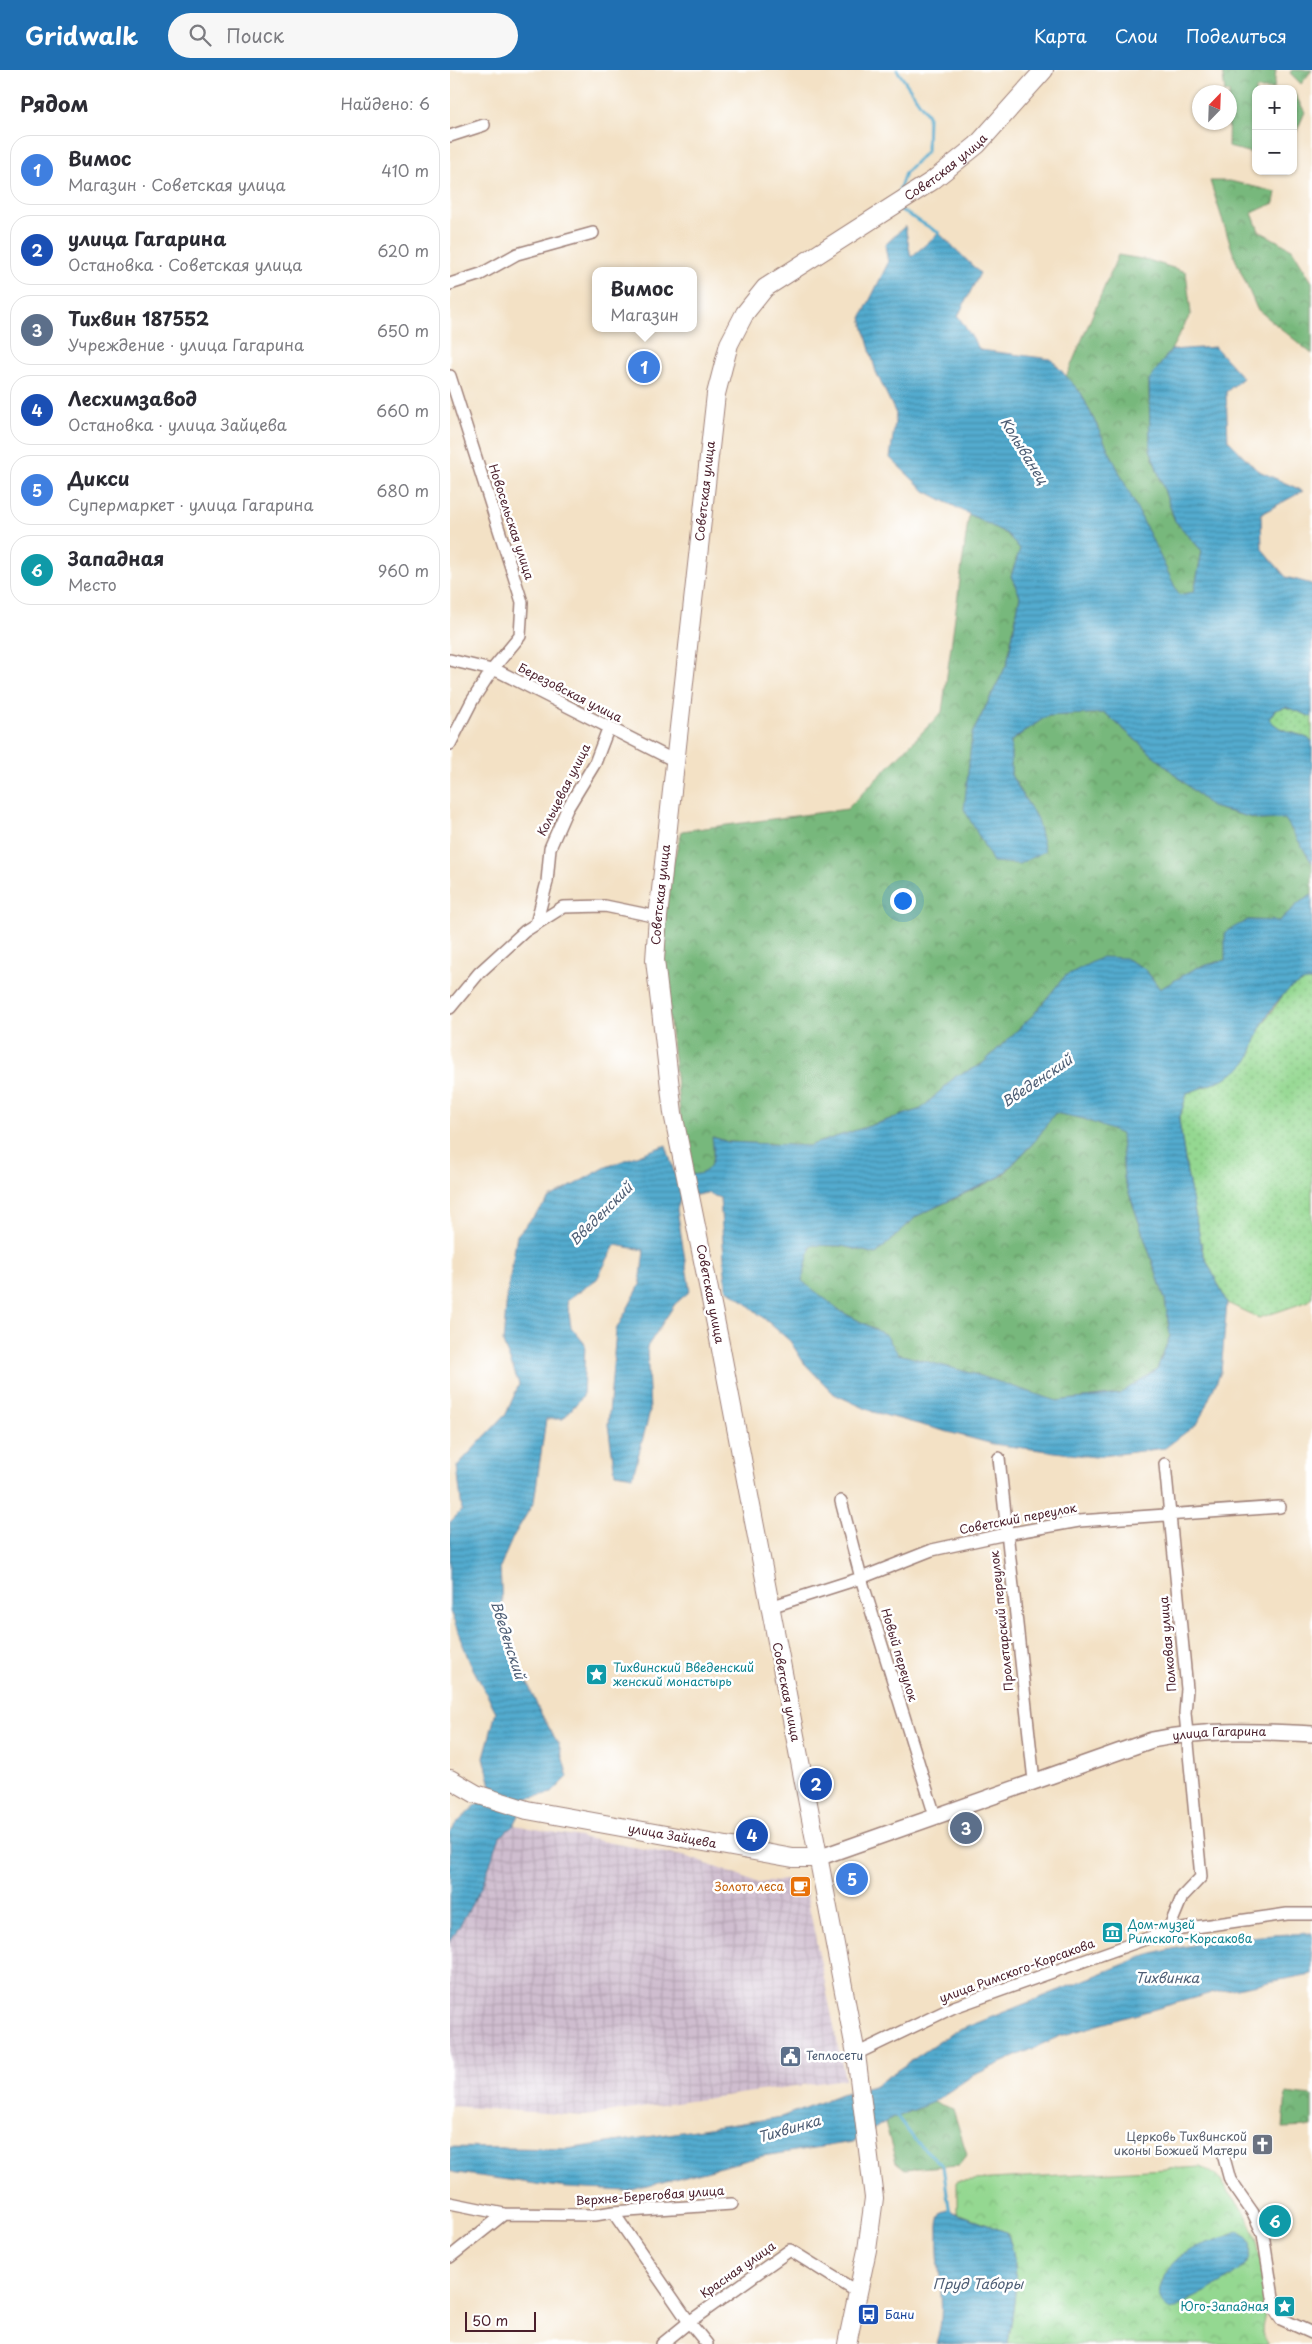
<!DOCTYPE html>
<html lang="ru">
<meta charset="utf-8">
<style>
:root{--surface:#fff;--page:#f7f7f7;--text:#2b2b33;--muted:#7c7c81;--line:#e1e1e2;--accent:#1f6fb2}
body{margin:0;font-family:"Playpen Sans",sans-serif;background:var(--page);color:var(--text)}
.controls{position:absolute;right:15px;top:15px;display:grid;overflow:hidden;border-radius:10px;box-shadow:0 1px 4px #0004}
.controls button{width:45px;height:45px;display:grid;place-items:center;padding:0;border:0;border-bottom:1px solid var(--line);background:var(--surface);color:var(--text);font:25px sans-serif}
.compass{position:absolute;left:742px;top:15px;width:45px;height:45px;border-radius:50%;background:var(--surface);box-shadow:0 1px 4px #0004;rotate:23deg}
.scale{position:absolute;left:15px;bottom:12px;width:71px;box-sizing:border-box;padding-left:5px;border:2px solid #4a1f2b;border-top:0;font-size:14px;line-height:18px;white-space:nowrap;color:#4a1f2b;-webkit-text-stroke:4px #fff;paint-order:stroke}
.you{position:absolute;left:452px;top:830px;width:18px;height:18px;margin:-12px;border:4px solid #fff;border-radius:50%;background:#1a73e8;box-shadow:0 0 0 8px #1a73e833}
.badge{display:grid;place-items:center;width:32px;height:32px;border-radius:50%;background:var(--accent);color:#fff;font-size:16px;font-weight:700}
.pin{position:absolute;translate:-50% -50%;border:2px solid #fff;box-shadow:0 1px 5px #0006}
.popup{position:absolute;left:142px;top:197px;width:105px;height:65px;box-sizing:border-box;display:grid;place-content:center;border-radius:10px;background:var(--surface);filter:drop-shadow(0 1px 4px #0005);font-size:16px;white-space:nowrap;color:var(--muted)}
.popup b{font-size:19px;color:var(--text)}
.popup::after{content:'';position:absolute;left:50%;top:100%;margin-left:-10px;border:10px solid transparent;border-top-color:var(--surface)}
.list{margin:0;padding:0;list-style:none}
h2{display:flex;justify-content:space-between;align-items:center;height:65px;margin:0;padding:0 20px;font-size:21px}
h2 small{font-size:16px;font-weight:400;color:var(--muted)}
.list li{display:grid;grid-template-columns:32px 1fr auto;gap:15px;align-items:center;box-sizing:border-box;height:70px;margin:0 10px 10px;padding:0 10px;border:1px solid var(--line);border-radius:20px}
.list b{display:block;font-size:19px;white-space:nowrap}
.list p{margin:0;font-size:16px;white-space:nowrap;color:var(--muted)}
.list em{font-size:16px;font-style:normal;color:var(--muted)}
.icon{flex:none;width:28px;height:28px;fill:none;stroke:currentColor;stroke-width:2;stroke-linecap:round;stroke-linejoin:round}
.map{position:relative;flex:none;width:862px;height:2274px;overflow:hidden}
header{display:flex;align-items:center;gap:30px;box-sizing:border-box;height:70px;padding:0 25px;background:var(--accent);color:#fff}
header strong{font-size:24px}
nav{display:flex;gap:28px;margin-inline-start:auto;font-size:18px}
.search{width:350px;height:45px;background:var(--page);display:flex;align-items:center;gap:12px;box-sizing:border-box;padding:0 18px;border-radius:28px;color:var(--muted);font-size:19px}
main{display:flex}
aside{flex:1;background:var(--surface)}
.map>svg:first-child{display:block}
.industrial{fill:url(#industrial-grid)}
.grass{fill:url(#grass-dots);stroke:#6f7c5e}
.forest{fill:url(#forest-crowns);stroke:#606c53}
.park{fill:url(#park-crowns);stroke:#6f7c5e}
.water{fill:url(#water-rules);stroke:#4e657d;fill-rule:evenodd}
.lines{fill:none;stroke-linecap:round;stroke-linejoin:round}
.stream{stroke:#52abcf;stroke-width:3}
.street-casing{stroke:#9e8078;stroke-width:14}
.secondary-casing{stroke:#9e8078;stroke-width:18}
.primary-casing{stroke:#9e8078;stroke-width:20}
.street{stroke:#fff;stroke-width:11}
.secondary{stroke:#fff;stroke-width:15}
.primary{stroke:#fff;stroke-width:18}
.labels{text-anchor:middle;stroke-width:5;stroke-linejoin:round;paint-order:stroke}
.street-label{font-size:12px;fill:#4a1f2b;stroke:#fff}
.culture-label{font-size:12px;fill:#0d838f;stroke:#fff;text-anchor:start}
.food-label{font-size:12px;fill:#c56008;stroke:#fff;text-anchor:end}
.service-label{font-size:12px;fill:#4e5e75;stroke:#fff;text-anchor:start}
.worship-label{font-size:12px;fill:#5b616d;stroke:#fff;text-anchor:end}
.transit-label{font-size:12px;fill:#164399;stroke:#fff;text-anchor:start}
.water-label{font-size:14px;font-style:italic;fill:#4e5e75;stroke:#fff}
</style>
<header>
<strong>Gridwalk</strong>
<div class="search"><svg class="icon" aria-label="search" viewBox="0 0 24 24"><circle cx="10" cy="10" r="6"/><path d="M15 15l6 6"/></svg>Поиск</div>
<nav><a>Карта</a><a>Слои</a><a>Поделиться</a></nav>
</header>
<main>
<aside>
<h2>Рядом<small>Найдено: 6</small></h2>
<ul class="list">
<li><span class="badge" style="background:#3f7fe0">1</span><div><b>Вимос</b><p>Магазин · Советская улица</p></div><em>410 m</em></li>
<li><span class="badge" style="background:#1a4fb4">2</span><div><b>улица Гагарина</b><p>Остановка · Советская улица</p></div><em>620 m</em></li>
<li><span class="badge" style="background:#5c6f8a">3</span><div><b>Тихвин 187552</b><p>Учреждение · улица Гагарина</p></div><em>650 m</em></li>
<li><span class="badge" style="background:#1a4fb4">4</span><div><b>Лесхимзавод</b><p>Остановка · улица Зайцева</p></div><em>660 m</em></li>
<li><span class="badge" style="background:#3f7fe0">5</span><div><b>Дикси</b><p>Супермаркет · улица Гагарина</p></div><em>680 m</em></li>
<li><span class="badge" style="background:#0f9aa8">6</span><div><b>Западная</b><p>Место</p></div><em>960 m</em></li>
</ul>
</aside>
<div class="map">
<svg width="862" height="2274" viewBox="0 0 862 2274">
<defs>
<pattern id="industrial-grid" width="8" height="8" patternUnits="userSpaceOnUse" patternTransform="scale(1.25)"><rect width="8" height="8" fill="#cfbdcf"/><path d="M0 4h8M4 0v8" fill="none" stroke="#b3a2b2"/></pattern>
<pattern id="grass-dots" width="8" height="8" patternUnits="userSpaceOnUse" patternTransform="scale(1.25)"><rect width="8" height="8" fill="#94d891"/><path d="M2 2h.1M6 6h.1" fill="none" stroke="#81b97d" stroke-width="1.8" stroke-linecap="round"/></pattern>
<pattern id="forest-crowns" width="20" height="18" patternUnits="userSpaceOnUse" patternTransform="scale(1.25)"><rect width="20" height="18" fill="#77b87b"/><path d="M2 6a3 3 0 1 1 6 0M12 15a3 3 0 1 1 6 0" fill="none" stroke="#649565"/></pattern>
<pattern id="park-crowns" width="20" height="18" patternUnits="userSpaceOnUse" patternTransform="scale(1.25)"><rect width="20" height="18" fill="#94d891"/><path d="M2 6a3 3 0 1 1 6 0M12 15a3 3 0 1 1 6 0" fill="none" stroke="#81b97d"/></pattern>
<pattern id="water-rules" width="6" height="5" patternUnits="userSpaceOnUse" patternTransform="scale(1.25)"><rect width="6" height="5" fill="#52abcf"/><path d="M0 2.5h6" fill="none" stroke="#468ba8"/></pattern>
</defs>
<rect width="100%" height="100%" fill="#fff"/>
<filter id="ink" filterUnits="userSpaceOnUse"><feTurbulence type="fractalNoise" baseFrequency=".02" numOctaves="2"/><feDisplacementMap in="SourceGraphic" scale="10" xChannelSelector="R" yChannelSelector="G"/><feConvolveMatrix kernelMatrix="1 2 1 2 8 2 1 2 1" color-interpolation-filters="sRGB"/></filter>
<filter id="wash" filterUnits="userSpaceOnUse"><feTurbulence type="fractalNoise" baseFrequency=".0096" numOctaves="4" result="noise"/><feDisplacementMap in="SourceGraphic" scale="20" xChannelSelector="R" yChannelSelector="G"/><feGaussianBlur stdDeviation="1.12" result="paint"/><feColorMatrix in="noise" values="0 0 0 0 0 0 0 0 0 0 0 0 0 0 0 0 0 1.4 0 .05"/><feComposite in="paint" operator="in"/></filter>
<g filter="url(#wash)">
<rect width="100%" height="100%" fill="#f3e1c5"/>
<path class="industrial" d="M 64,1755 L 238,1787 L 308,1813 L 353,1808 L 395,2009 L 134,2046 L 0,2036 L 0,1873 L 32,1816 L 50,1767 Z"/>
<path class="grass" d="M 836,637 L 862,647 L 862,671 C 848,661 831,664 819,649 L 825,640 Z
M 854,910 L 862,911 L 862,1227 L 859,1231 L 809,1248 L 777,1233 L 753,1183 L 737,1103 L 729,1050 L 737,1023 L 767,1012 L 795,994 L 810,958 L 838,918 Z"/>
<path class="forest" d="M 772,0 L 826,0 L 824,19 L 806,19 L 806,84 L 778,77 L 779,22 L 775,22 Z
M 842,0 L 862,0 L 851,14 L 840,3 Z
M 843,21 L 855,42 L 843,70 Z
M 760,111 L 780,111 L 826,122 L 824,133 L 802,143 L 809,161 L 842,179 L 862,212 L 862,284 L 807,239 L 784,186 Z
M 668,185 L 698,190 L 736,202 L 741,243 L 721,280 L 699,310 L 700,379 L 725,451 L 752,481 L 744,522 L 728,525 L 631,323 L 616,307 Z
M 519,444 L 557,464 L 570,479 L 561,506 L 570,526 L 557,594 L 522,664 L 587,749 L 561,705 L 561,671 L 597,646 L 655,643 L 762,737 L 810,750 L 835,748 L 862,793 L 862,825 L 850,832 L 829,851 L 798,850 L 775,890 L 746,898 L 710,919 L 695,899 L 615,906 L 583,945 L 531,995 L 506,1006 L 471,1039 L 358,1076 L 278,1072 L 263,1067 C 264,1087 265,1109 237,1105 L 208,847 L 232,761 L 397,739 L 492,642 Z
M 605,1043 L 634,1049 L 671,1063 L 674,1108 L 715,1229 L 720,1266 L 707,1299 L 670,1324 L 607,1331 L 521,1303 L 447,1284 L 436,1265 L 392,1242 L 351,1211 L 361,1175 L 392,1176 L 426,1184 L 467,1146 L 552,1106 L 585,1071 Z
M 836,2023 L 862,2026 L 862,2057 L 833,2058 Z
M 483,2032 L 503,2039 L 517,2085 L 509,2095 L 455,2099 L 446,2092 L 435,2052 Z"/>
<path class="park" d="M 751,2097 C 765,2102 773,2113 781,2125 C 787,2133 794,2141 799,2150 C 812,2176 812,2207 815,2235 C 817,2251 805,2262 819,2274 L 558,2274 C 563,2239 573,2195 556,2162 L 507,2143 L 507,2111 Z"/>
<path class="water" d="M 455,156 L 461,187 L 489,163 L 530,203 L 508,246 L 530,280 L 601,289 L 631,323 L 729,525 L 744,522 L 752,481 L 725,451 L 700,379 L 699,310 L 721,280 L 765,277 L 793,308 L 776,322 L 778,370 L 807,400 L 853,421 L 811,444 L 812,479 L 836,507 L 862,514 L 862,647 L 836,637 L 825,640 L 819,649 C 831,664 848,661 862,671 L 862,793 L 835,749 L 810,750 L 762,737 L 655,643 L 597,646 L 561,671 L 561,705 L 587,749 L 595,781 L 569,794 L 543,792 L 514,739 L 522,664 L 557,594 L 570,526 L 561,506 L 570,479 L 557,464 L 475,421 L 440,388 L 446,344 L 426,302 L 411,248 L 438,193 L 435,175 Z
M 862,825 L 862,911 C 839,909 818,942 809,961 C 805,971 802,985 796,993 C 784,1007 754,1017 737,1023 L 729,1050 L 737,1103 L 753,1183 L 777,1233 L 771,1302 L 748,1353 L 715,1378 L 644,1387 L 543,1374 L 423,1342 L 384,1324 L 354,1293 L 340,1271 L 296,1233 L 276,1218 L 270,1128 L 257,1123 L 231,1128 L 227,1139 L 240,1221 L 225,1234 L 197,1277 L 200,1341 L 183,1406 L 165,1403 L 158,1355 L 166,1260 L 190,1215 L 194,1180 L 165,1175 L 147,1209 L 117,1230 L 121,1257 L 135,1274 L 133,1326 L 113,1349 L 96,1349 L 84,1432 L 63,1467 L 50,1497 L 52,1535 L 70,1595 L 89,1640 L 109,1675 L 118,1707 L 102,1723 L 78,1728 L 64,1755 L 50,1767 L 32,1816 L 0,1873 L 0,1763 L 7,1753 L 42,1720 L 34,1687 L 46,1642 L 20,1593 L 0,1541 L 0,1452 L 12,1440 L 7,1396 L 56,1344 L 69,1314 L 53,1273 L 57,1225 L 67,1165 L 100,1128 L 156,1097 L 216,1075 L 224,1102 C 257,1110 267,1099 262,1067 L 278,1072 L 358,1076 L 471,1039 L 506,1006 L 531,995 L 583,945 L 615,906 L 652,887 L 675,888 L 695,899 L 710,919 L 746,898 L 775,890 L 775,862 L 798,850 L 829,851 L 850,832 ZM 605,1043 L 634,1049 L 671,1064 L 674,1108 L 715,1229 L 720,1266 L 707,1299 L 670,1324 L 607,1331 L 521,1303 L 448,1284 L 436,1265 L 392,1242 L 352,1211 L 361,1175 L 392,1176 L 426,1184 L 467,1146 L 551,1106 L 585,1071 Z
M 862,1863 L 862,1904 L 765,1922 L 610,1966 L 522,2006 L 483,2032 L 435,2052 L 403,2072 L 313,2086 L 178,2121 L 116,2118 L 0,2102 L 0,2077 L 117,2079 L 332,2047 L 391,2024 L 424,2016 L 502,1963 L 692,1887 C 746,1871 805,1865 862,1863 Z
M 498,2140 L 556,2162 C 573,2195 563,2239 558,2274 L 486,2274 C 498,2239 486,2201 488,2165 C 488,2157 487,2149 492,2142 Z
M 788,2162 C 793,2163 797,2165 799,2171 C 811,2199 756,2221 738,2231 C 732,2234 728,2238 721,2240 C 712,2236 708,2229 710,2218 C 721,2178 754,2176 788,2162 Z"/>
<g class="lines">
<path class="stream" d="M 447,126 L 455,103 L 477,81 L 478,45 L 447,0
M 449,139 L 489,163 L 488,166
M 446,2045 L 465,2070 L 493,2096 L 500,2144"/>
</g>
</g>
<g filter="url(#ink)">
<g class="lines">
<defs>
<path id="street" d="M 0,66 L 34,55
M 0,214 L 31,204 L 67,184 L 143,163
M 0,306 L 72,532 L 70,566 L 42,600 L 22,631 L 0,674
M 0,590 L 50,602 L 225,691
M 86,854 L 97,812 L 100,778 L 117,739 L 145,693 L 158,659
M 0,938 L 29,903 L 75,861 L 113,837 L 155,836 L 208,847
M 549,1388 L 584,1711
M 715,1394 L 737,1619 L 735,1643 L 751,1807 L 732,1827 L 718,1861
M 391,1431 L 411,1508 L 485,1746
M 320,1537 L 411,1508 L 482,1480 L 556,1464 L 629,1451 L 830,1437
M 406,1984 L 504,1937 L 718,1861 L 837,1844 L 862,1844
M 774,2088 L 780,2110 L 803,2143 L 813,2164 L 825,2240 L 831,2249 L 862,2263
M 0,2133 L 54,2144 L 145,2145 L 163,2142 L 282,2134
M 163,2142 L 239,2252 L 257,2274
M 0,2187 L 54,2144
M 212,2274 L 239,2252 L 340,2180 L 409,2223"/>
<g id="secondary">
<path id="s1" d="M 368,1788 L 702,1670 C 756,1659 807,1661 862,1664"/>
</g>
<g id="primary">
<path id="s2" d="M 0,1709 L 26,1724 L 77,1740 L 343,1788 L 368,1788"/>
<path id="s3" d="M 397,2274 L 417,2180 L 424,2128 L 406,1984 L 270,1274 L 223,1043 L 205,890 L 208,847 L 266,324 L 279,274 L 295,243 L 315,218 L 482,111 L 527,75 L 594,0"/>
</g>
</defs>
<use href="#street" class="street-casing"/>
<use href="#secondary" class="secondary-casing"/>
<use href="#primary" class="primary-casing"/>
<use href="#street" class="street"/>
<use href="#secondary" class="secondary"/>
<use href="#primary" class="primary"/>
</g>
</g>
<defs>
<symbol id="sight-square" viewBox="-11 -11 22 22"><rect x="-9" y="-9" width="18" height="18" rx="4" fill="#0f9aa8" stroke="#fff"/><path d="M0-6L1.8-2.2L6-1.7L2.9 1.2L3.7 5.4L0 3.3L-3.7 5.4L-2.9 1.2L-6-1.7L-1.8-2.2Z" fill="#fff"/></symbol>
<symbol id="cafe-square" viewBox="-11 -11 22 22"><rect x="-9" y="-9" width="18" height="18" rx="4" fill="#e8710a" stroke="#fff"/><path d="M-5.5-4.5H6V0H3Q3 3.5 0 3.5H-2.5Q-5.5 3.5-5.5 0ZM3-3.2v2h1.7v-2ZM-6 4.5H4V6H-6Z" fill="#fff"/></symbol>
<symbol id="museum-square" viewBox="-11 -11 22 22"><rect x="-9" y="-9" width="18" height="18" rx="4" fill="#0f9aa8" stroke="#fff"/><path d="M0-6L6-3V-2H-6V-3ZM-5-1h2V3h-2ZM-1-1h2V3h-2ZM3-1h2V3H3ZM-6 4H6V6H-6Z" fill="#fff"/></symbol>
<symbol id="civic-square" viewBox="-11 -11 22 22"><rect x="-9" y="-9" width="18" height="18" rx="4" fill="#5c6f8a" stroke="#fff"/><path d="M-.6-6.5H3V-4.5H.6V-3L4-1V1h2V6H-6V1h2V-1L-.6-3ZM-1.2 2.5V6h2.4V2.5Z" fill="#fff"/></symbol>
<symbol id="church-square" viewBox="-11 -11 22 22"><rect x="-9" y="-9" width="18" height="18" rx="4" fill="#6b7280" stroke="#fff"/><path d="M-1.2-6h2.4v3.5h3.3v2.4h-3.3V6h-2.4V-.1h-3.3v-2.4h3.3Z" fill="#fff"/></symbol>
<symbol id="bus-square" viewBox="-11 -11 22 22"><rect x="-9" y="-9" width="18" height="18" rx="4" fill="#1a4fb4" stroke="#fff"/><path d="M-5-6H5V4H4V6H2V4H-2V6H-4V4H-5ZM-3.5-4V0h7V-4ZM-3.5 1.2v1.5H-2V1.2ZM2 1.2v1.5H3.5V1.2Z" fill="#fff"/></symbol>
</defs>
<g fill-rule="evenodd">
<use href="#sight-square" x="134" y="1592" width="25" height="25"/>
<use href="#cafe-square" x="338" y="1804" width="25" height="25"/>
<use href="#museum-square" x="650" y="1850" width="25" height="25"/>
<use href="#civic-square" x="328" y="1974" width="25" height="25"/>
<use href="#church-square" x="800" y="2062" width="25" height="25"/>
<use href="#sight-square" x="822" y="2224" width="25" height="25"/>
<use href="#bus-square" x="406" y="2232" width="25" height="25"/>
</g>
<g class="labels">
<g class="street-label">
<text dy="4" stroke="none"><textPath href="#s3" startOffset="2312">Советская улица</textPath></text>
<text dy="4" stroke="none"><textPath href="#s3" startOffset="1878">Советская улица</textPath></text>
<text transform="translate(61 452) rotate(72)" y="4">Новосельская улица</text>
<text transform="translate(120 623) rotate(27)" y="4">Березовская улица</text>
<text transform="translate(114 720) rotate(-63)" y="4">Кольцевая улица</text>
<text dy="4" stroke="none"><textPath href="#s3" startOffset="1472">Советская улица</textPath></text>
<text transform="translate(260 1224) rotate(79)" y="4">Советская улица</text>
<text transform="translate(568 1449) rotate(-11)" y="4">Советский переулок</text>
<text transform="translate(552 1551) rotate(-96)" y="4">Пролетарский переулок</text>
<text transform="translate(718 1574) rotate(-95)" y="4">Полковая улица</text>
<text transform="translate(449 1585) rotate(73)" y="4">Новый переулок</text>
<text transform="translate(336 1622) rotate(79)" y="4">Советская улица</text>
<text dy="4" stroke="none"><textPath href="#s1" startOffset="422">улица Гагарина</textPath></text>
<text dy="4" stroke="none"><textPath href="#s2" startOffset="231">улица Зайцева</textPath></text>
<text transform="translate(567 1901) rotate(-20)" y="4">улица Римского-Корсакова</text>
<text transform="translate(200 2126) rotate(-4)" y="4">Верхне-Береговая улица</text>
<text transform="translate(288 2200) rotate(-35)" y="4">Красная улица</text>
</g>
<g class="culture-label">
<text x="163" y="1602">Тихвинский Введенский<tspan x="163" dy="14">женский монастырь</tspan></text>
<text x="678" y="1859">Дом-музей<tspan x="678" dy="14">Римского-Корсакова</tspan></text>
<text x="819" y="2241" text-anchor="end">Юго-Западная</text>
</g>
<g class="food-label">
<text x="334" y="1821">Золото леса</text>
</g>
<g class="service-label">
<text x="356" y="1990">Теплосети</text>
</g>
<g class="worship-label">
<text x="797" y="2071">Церковь Тихвинской<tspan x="797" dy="14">иконы Божией Матери</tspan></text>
</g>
<g class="transit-label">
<text x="435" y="2249">Бани</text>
</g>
<g class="water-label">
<text transform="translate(574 381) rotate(58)" y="5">Колыванец</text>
<text transform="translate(587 1011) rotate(-34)" y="5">Введенский</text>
<text transform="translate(151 1144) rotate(-45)" y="5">Введенский</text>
<text transform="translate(58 1570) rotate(72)" y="5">Введенский</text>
<text x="717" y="1913">Тихвинка</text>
<text transform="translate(339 2059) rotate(-16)" y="5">Тихвинка</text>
<text x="528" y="2219">Пруд Таборы</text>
</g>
</g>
</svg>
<div class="controls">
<button>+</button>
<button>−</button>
</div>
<svg class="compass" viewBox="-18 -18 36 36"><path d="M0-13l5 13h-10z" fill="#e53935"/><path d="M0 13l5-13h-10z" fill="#7c7c81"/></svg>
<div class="scale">50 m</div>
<div class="you"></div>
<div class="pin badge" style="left:194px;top:297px;background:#3f7fe0">1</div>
<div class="popup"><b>Вимос</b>Магазин</div>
<div class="pin badge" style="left:366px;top:1714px;background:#1a4fb4">2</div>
<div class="pin badge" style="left:516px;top:1758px;background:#5c6f8a">3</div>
<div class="pin badge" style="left:302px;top:1765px;background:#1a4fb4">4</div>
<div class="pin badge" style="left:402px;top:1809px;background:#3f7fe0">5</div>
<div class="pin badge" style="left:825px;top:2151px;background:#0f9aa8">6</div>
</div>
</main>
